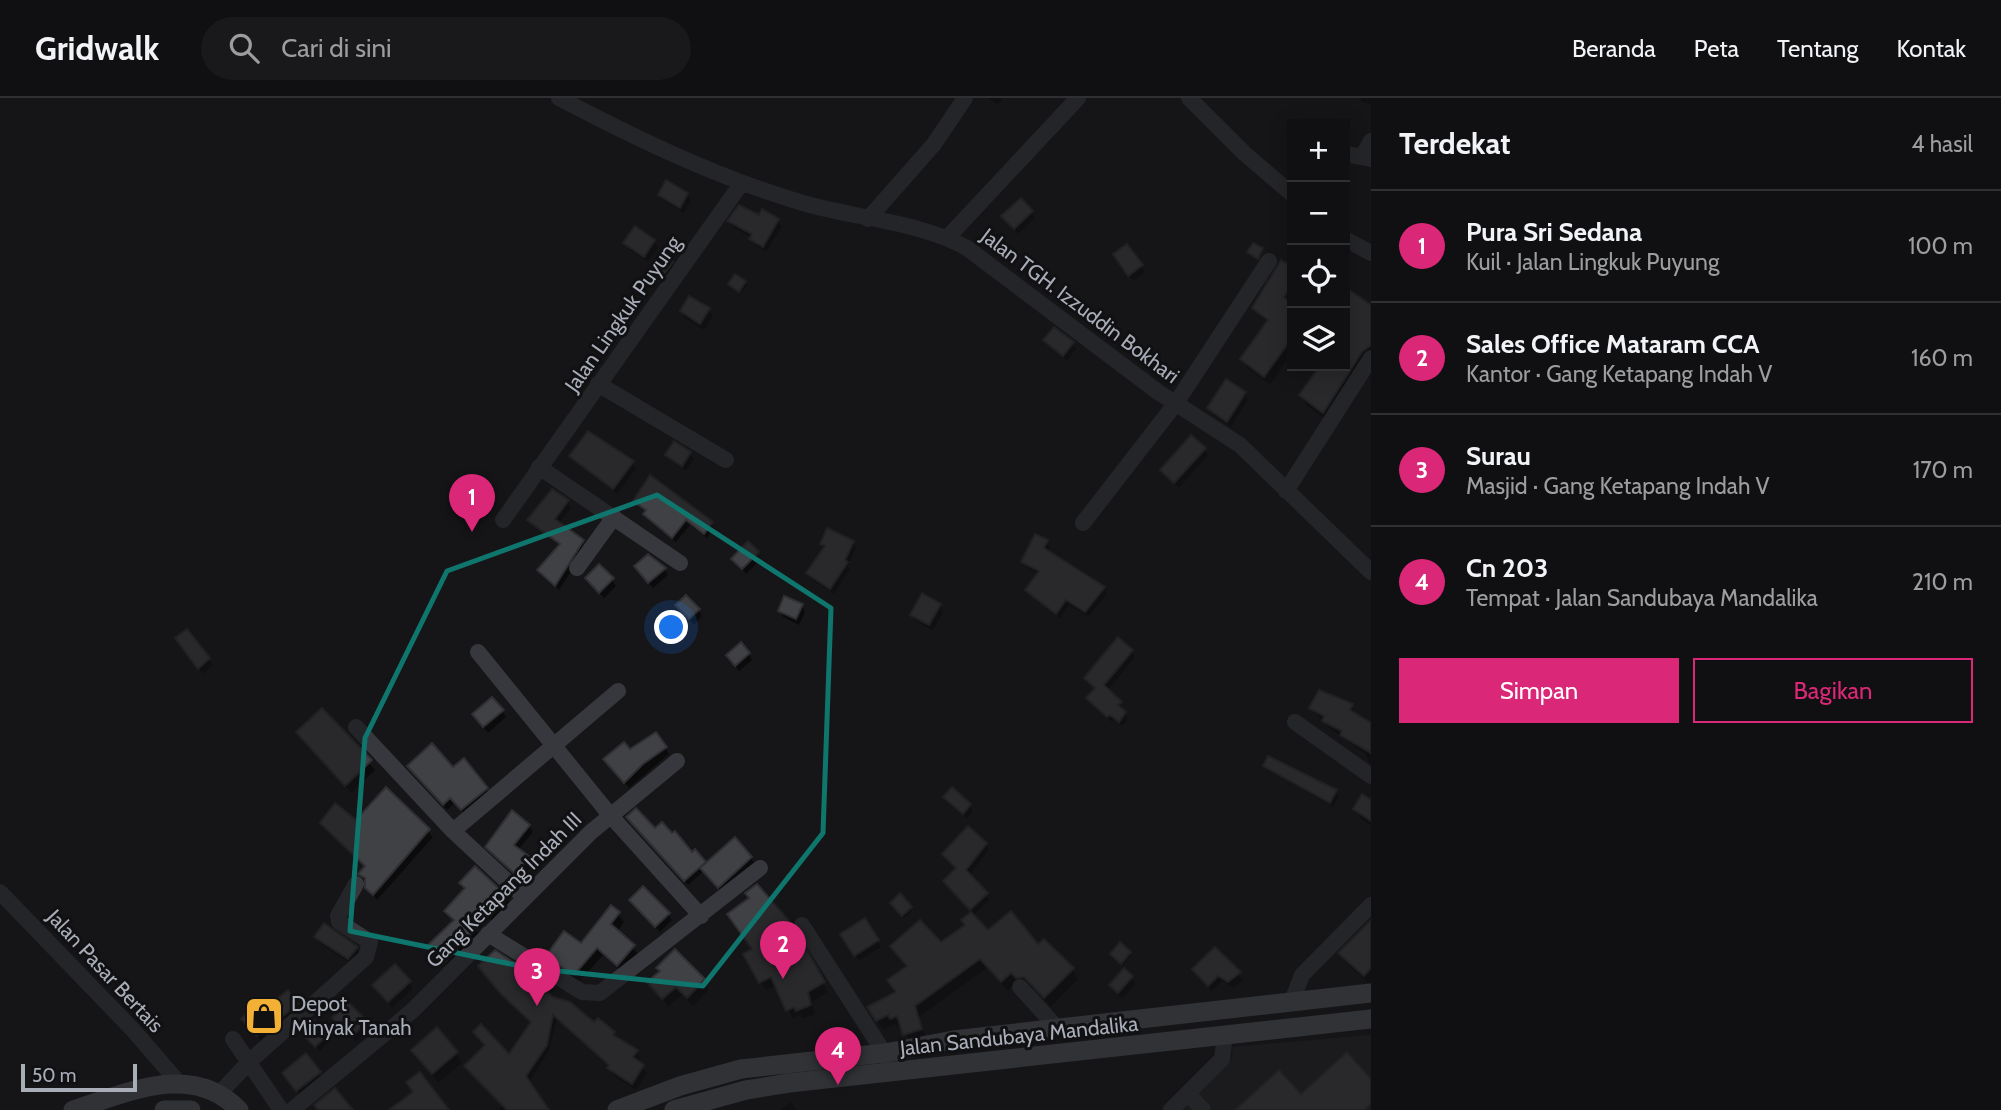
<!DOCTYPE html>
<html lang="id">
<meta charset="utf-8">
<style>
:root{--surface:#101012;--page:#19191b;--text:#f1f3f6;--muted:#9c9d9f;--line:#303032;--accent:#db2777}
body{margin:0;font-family:Cabin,sans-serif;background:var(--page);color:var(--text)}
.controls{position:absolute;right:21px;top:21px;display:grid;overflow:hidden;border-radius:0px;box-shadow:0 4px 18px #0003}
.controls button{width:63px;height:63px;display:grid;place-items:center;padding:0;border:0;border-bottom:2px solid var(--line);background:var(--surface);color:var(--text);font:35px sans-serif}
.scale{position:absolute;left:21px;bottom:18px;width:116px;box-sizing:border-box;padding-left:7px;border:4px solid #a8adb8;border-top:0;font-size:19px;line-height:24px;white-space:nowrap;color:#a8adb8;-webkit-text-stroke:5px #111113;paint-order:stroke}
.you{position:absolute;left:672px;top:530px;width:24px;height:24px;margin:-18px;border:5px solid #fff;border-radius:50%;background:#1a73e8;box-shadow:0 0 0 10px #1a73e833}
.badge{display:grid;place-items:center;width:46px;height:46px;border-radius:50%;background:var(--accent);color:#fff;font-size:23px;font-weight:700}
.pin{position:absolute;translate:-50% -58px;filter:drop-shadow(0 2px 4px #0008)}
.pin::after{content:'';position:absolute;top:37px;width:24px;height:21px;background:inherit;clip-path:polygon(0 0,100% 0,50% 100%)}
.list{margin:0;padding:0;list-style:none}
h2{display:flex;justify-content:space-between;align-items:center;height:91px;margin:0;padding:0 28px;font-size:30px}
h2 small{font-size:23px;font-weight:400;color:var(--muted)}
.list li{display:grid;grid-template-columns:46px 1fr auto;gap:21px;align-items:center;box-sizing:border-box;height:112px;padding:0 28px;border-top:2px solid var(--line)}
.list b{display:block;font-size:26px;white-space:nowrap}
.list p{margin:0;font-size:23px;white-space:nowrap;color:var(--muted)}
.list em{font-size:23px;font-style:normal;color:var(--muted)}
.actions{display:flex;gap:14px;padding:21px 28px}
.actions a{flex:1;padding:16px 0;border:2px solid var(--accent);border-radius:0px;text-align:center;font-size:24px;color:var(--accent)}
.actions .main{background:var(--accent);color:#fff}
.icon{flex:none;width:38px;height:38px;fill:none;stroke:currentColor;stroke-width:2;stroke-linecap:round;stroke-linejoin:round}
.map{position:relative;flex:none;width:1371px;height:1012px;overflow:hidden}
header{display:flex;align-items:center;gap:42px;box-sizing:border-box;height:98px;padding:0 35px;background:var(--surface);border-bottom:2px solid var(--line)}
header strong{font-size:33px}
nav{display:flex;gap:38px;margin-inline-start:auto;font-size:24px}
.search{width:490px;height:63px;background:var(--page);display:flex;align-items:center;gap:18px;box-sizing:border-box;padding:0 24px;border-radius:38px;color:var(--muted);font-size:26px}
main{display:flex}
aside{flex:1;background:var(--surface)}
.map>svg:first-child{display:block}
.built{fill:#222225}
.shadow{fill:#0007}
.building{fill:#404145;stroke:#303034;stroke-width:2}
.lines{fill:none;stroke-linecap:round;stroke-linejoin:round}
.minor{stroke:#37383d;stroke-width:16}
.major{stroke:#53555c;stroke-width:19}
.marked{fill:none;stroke:#0f766e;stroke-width:5;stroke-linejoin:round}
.labels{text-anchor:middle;stroke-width:6;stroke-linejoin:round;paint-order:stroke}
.street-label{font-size:21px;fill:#a8adb8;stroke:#111113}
.poi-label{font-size:21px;fill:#a8adb8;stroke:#111113;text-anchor:start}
</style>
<header>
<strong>Gridwalk</strong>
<div class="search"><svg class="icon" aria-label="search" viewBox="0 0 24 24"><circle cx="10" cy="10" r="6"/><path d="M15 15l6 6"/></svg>Cari di sini</div>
<nav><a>Beranda</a><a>Peta</a><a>Tentang</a><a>Kontak</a></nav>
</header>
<main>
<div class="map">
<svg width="1371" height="1012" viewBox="0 0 1371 1012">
<rect width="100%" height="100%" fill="#161618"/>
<path class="built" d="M 1371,937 L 1371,1012 L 1182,1012 L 1231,962 L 1233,949 Z"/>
<path class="shadow" d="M 988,0 L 1003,0 L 998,7 Z
M 1360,0 L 1371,0 L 1371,6 L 1362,4 Z
M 687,96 L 691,102 L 684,115 L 664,103 L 660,97 Z
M 1032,114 L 1035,120 L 1018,136 L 1003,118 Z
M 759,120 L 778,123 L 782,129 L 766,154 L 755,147 L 752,140 L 733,130 L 729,123 Z
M 654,143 L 658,150 L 648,164 L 629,152 L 625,145 Z
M 1119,163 L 1141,168 L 1145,174 L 1133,183 Z
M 1282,164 L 1292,171 L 1292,255 L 1270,287 L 1247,270 L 1242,261 L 1268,225 L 1254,210 Z
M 671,166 L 675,172 L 663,189 L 652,178 Z
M 735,178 L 747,187 L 741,195 L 730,186 Z
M 1345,191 L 1371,209 L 1371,262 L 1329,324 L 1307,308 L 1301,298 L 1323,268 L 1345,268 Z
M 709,212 L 713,218 L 704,232 L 685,220 L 682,213 Z
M 1046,242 L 1073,245 L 1076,251 L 1067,263 Z
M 1245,296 L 1248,302 L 1231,329 L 1213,317 L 1209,310 Z
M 1204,351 L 1208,357 L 1179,390 L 1166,378 L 1162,372 Z
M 690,355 L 694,361 L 686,373 L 667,357 Z
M 571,358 L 632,365 L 636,371 L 617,396 L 575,364 Z
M 568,403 L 571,410 L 559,426 L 586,450 L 559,492 L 539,472 L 560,448 L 529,422 Z
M 635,403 L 711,425 L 714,430 L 707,440 L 690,427 L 676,444 L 648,422 L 647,414 Z
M 853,444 L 856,450 L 848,468 L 850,471 L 834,496 L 812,482 L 808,476 L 825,451 L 822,446 Z
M 1046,444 L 1050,449 L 1047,454 L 1104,490 L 1107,496 L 1088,519 L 1069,507 L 1060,521 L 1027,492 L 1039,476 L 1027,470 L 1023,464 Z
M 757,455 L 761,461 L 746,476 L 734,461 Z
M 664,471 L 668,477 L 653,490 L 640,475 Z
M 587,480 L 612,482 L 616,488 L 604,500 Z
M 677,507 L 698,512 L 702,518 L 694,527 Z
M 802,507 L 805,514 L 799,527 L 783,519 L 780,513 Z
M 940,507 L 943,514 L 933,533 L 916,523 L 912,517 Z
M 186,533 L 213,567 L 203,576 L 181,546 Z
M 1132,554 L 1135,559 L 1108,592 L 1120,605 L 1128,621 L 1123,628 L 1114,621 L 1112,624 L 1092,606 L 1088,600 L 1096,592 L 1086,581 Z
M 749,556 L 752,562 L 739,573 L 728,558 Z
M 1352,608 L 1355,618 L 1371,630 L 1371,667 L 1365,656 L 1329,630 L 1311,610 Z
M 322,613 L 375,672 L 351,695 L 298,634 Z
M 502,613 L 506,619 L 488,635 L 478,623 Z
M 665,650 L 669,656 L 629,690 L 609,668 L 630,654 Z
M 409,668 L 453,672 L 486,691 L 490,697 L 466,718 L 455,705 L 447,712 Z
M 1286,678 L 1336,694 L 1339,699 L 1333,709 L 1289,684 Z
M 386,691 L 433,739 L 377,802 L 360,776 L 366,770 L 322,725 L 356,724 Z
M 946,699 L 970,708 L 973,714 L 967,721 Z
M 1371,704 L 1371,728 L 1361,721 L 1355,711 Z
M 631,724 L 655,732 L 706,767 L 751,760 L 755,766 L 722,795 L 704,773 L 688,787 Z
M 529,728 L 533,734 L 518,752 L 532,767 L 520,782 L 487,749 Z
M 986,746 L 989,752 L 969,778 L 990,802 L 973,818 L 988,835 L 1038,849 L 1072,871 L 1078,881 L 1051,909 L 1035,891 L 1023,889 L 1017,884 L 1008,893 L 987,870 L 919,919 L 926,941 L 911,946 L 902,928 L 897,930 L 895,926 L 883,932 L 870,910 L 897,896 L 889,883 L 908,870 L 892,848 L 940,847 L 966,828 L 963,823 L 973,815 L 945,783 L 957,771 L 944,756 Z
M 461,785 L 506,799 L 510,805 L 494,823 L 486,819 L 476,831 L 479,837 L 449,870 L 430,847 L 454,824 L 446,813 L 465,792 Z
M 900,798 L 912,813 L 904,820 L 894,808 Z
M 631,802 L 668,816 L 672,822 L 660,834 Z
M 611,809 L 624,824 L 617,834 L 639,857 L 622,875 L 603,857 L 579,884 L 552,867 L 547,859 L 581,847 Z
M 864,822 L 881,849 L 859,863 L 842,837 Z
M 1371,824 L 1371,885 L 1370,887 L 1346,865 L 1340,856 Z
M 790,827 L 828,894 L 812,904 L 815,916 L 803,921 L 800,917 L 793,921 L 777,887 L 766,893 L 746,856 Z
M 316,839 L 357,850 L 360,856 L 352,866 L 320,846 Z
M 1215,852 L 1243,882 L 1233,890 L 1222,883 L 1212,893 L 1194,871 Z
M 1130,855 L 1131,858 L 1123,867 L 1114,859 Z
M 1125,873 L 1136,886 L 1122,901 L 1111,888 Z
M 485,874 L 552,901 L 614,936 L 618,942 L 636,953 L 640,960 L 637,964 L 647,975 L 636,992 L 613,977 L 610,969 L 557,922 L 549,953 L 529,985 L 547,1012 L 497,1012 L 503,1008 L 466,968 L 486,949 L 475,935 L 509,959 L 532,926 L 507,903 Z
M 661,875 L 704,882 L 709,892 L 693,908 L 682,897 L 668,909 L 650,885 Z
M 409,884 L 413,891 L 392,910 L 374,887 Z
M 296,904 L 300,910 L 261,943 L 247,927 L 264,915 Z
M 335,920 L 366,924 L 369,930 L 356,944 Z
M 302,933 L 327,937 L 330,943 L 320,954 Z
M 413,952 L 456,955 L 462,965 L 438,985 Z
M 305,957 L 323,981 L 301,998 L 288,981 Z
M 791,1004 L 797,1012 L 781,1012 L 781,1011 Z"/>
<path class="building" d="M 666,82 L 688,95 L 680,110 L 658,97 Z
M 1021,100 L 1033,113 L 1014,131 L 1001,118 Z
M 739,107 L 759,117 L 762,111 L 779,121 L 763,149 L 749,141 L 752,136 L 727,123 Z
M 635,128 L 655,142 L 644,159 L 623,145 Z
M 1253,145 L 1263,150 L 1258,161 L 1247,154 Z
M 1127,146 L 1143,167 L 1128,178 L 1113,156 Z
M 662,158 L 673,164 L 659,183 L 650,178 Z
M 1281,162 L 1292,169 L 1292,186 L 1284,199 L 1292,205 L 1292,240 L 1264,279 L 1240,261 L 1268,222 L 1252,210 Z
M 735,176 L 746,183 L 739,194 L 728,186 Z
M 1345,189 L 1371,207 L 1371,247 L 1362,254 L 1323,315 L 1299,297 L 1320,268 L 1345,268 Z
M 689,198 L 710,210 L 700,226 L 680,213 Z
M 1054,229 L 1074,244 L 1063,258 L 1043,242 Z
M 1226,281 L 1246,294 L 1227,324 L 1207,310 Z
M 588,333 L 634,363 L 613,391 L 569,358 Z
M 1191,337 L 1206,350 L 1174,385 L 1160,372 Z
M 674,343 L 691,354 L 682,368 L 665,357 Z
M 650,377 L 713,424 L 704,436 L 686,422 L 672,440 L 643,416 L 646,412 L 633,403 Z
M 552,391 L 569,402 L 555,421 L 584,442 L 555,488 L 537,472 L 560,446 L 527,422 Z
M 827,430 L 854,443 L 845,462 L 848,464 L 830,491 L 806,475 L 825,448 L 820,446 Z
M 1035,436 L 1048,442 L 1044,450 L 1105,489 L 1085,514 L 1066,502 L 1056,516 L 1025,492 L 1039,473 L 1021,464 Z
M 748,443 L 759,454 L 742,471 L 731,461 Z
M 648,456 L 666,470 L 648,485 L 634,468 Z
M 599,466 L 614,480 L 599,495 L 585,480 Z
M 922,495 L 941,506 L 929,527 L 910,517 Z
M 686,497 L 700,511 L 689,521 L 675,507 Z
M 784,498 L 803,506 L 796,521 L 778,513 Z
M 187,531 L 210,560 L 198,571 L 175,540 Z
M 1118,539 L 1133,552 L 1104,587 L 1122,604 L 1118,607 L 1126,614 L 1119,624 L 1110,617 L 1107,619 L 1086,600 L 1095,590 L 1084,580 Z
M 741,544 L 750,555 L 735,568 L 726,557 Z
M 1319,592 L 1353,606 L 1350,612 L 1371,625 L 1371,655 L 1340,637 L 1342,633 L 1322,623 L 1324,618 L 1309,610 Z
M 492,599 L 504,612 L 483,629 L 472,616 Z
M 322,610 L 372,662 L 345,688 L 296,634 Z
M 656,634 L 667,649 L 643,666 L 624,685 L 603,661 L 624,644 L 630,651 Z
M 432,645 L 453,669 L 464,660 L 488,690 L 461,712 L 450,700 L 443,707 L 407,668 Z
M 1268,658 L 1337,692 L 1330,705 L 1263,668 Z
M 386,689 L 430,731 L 373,797 L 365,790 L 365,780 L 358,776 L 365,768 L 320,725 L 335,705 L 356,722 Z
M 952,689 L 971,706 L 963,716 L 943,699 Z
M 1362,696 L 1371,702 L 1371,723 L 1353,711 Z
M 636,710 L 655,730 L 662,724 L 672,735 L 675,733 L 692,754 L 695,751 L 706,764 L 684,783 L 626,719 Z
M 512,712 L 530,727 L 514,747 L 530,759 L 516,777 L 485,749 Z
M 968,728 L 987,745 L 966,772 L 988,795 L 970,812 L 943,783 L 956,770 L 942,756 Z
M 735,739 L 752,759 L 718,790 L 700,770 Z
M 475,768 L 507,798 L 490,818 L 482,814 L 473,825 L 477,830 L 444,865 L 428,847 L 454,822 L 444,813 L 465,790 L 459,785 Z
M 757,786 L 792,826 L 825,884 L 808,894 L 811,907 L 796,913 L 794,909 L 786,913 L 771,879 L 759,885 L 743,856 L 752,851 L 727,816 L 749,800 L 745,795 Z
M 643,788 L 670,815 L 655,829 L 629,802 Z
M 900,795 L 912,809 L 902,818 L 890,805 Z
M 611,807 L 620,814 L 611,826 L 635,847 L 617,868 L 597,850 L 574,877 L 545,859 L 564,833 L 581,845 Z
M 1011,813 L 1038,846 L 1044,841 L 1074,870 L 1044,900 L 1024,879 L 1016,880 L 1011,875 L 1001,884 L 980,861 L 915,908 L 922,931 L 903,937 L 897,918 L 890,921 L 888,917 L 876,923 L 867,909 L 896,894 L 887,882 L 907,868 L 890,848 L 920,822 L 941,844 L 965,827 L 961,822 L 971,814 L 988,832 Z
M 865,820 L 879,842 L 854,858 L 840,836 Z
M 1371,822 L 1371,870 L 1364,878 L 1338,855 Z
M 324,825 L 358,849 L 348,861 L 314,839 Z
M 1120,844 L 1131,854 L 1121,866 L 1110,856 Z
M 1215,849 L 1241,874 L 1228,884 L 1218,878 L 1208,888 L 1192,871 Z
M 675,851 L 705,881 L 687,900 L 676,889 L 662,901 L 647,884 L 660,873 L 656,870 Z
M 495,852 L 516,866 L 553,899 L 570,904 L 594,924 L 598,920 L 615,934 L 613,937 L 638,952 L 633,959 L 644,967 L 632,986 L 607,970 L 609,967 L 553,917 L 547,947 L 526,978 L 549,1012 L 507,1012 L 464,968 L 485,947 L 473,934 L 481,926 L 509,956 L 531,924 L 501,896 L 478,868 Z
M 395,866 L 411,883 L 388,904 L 372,887 Z
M 1124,870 L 1133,878 L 1118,895 L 1109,887 Z
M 288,892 L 298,906 L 257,938 L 241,921 L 256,905 L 264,912 Z
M 348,904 L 367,923 L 352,939 L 332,920 Z
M 313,921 L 328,936 L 315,949 L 299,933 Z
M 437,929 L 458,954 L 432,976 L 411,952 Z
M 1347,954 L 1371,981 L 1371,1006 L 1364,1012 L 1235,1012 L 1279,972 L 1301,996 Z
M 306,955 L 321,974 L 296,993 L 282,975 Z
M 420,974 L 449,1012 L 389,1012 L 413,994 L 406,984 Z
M 335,990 L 353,1012 L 318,1012 L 314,1007 Z"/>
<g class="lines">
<path class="minor" d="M 559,0 C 637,41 718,80 803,105 C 858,121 917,123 967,150 L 1158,294 L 1240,347 L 1371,474
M 1189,0 L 1244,55 L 1292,96
M 1371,43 L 1362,59 L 1371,61
M 1345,56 L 1362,59
M 868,121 L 934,46 L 965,0
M 948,139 L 1078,0
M 1345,141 L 1371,155
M 598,286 L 726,362
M 539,369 L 680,465
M 1286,393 L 1371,260
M 503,422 L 741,86
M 1083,425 L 1176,305 L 1269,163
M 577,470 L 614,419
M 478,554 L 610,717 L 701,818
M 1295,624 L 1371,678
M 356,629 L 453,733 L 525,800
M 453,733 L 618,593
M 0,794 L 134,933 L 178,984
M 802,827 L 890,964
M 488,836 L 582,894 L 600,895 L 760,770
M 1020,889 L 1059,932
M 1292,903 L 1302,877 L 1371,807
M 233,941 L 281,1012
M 220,995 L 248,965 L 366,859 L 370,844 L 339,824 L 338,818 L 356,786
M 1189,997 L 1203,1012
M 292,1012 L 412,913 L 591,734 L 677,663
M 1171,1012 L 1222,961 L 1225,937"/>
<path class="major" d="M 73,1012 C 127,995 192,963 239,1012
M 164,1012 L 191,1012
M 617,1012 L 680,988 L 741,971 L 885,955 L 953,942 L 1371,895
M 674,1012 L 746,992 L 789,985 L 1371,921"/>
</g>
<path d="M0 0H1371V1012H0ZM 657,397 L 831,510 L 823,735 L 703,888 L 530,870 L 350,833 L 365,640 L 447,473 Z" fill="#161618" fill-opacity=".55" fill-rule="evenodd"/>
<path class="marked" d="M 657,397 L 831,510 L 823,735 L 703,888 L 530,870 L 350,833 L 365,640 L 447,473 Z"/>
<defs>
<symbol id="shop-square" viewBox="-11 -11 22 22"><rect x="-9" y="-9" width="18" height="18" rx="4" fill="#f2b134" stroke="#111113"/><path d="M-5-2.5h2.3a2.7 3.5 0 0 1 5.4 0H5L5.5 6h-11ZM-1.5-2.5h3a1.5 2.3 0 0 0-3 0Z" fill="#111"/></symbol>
</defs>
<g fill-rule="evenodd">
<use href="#shop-square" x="242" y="896" width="44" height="44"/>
</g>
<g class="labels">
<g class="street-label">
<text transform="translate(1080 208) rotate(37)" y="7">Jalan TGH. Izzuddin Bokhari</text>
<text transform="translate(623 216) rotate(-55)" y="7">Jalan Lingkuk Puyung</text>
<text transform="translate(504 792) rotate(-45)" y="7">Gang Ketapang Indah III</text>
<text transform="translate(105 873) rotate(47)" y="7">Jalan Pasar Bertais</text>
<text transform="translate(1019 938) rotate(-6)" y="7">Jalan Sandubaya Mandalika</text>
</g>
<g class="poi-label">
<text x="291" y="913">Depot<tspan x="291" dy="24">Minyak Tanah</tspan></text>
</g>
</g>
</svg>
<div class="controls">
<button>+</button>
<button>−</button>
<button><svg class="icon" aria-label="locate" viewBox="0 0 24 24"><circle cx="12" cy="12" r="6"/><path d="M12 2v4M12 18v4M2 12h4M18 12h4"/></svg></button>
<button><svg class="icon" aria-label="layers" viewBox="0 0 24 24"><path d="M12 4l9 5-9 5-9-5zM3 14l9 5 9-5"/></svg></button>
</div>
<div class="scale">50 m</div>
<div class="you"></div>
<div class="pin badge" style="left:472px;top:434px">1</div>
<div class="pin badge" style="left:783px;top:881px">2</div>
<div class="pin badge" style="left:537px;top:908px">3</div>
<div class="pin badge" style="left:838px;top:987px">4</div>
</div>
<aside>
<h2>Terdekat<small>4 hasil</small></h2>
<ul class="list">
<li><span class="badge">1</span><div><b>Pura Sri Sedana</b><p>Kuil · Jalan Lingkuk Puyung</p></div><em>100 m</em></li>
<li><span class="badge">2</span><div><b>Sales Office Mataram CCA</b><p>Kantor · Gang Ketapang Indah V</p></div><em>160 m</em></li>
<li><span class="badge">3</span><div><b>Surau</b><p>Masjid · Gang Ketapang Indah V</p></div><em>170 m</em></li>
<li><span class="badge">4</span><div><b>Cn 203</b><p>Tempat · Jalan Sandubaya Mandalika</p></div><em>210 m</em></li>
</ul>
<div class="actions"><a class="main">Simpan</a><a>Bagikan</a></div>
</aside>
</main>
